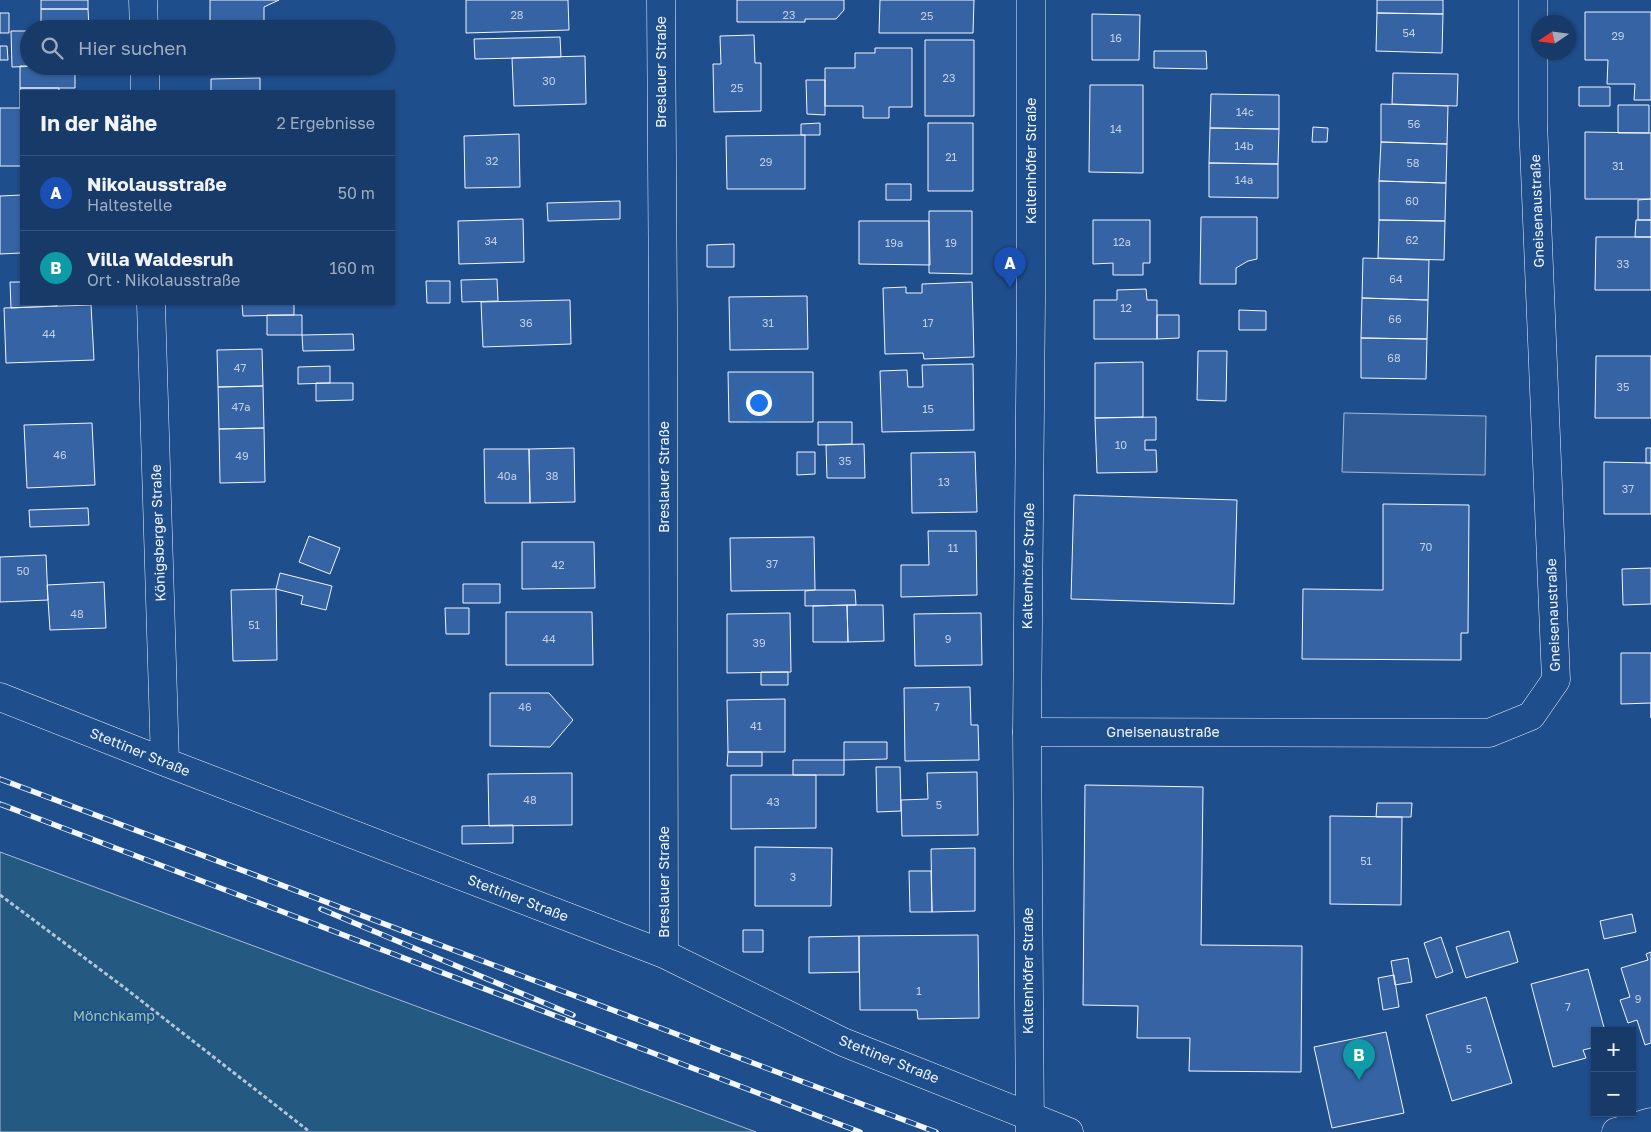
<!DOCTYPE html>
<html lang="de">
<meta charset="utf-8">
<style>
:root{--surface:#173a69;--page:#244571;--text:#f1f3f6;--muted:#9eadc0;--line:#36547d;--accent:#e69b98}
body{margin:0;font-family:"Golos Text",sans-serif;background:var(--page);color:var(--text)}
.controls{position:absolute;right:15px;bottom:15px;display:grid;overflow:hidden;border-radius:0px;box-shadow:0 1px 4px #0004}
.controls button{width:45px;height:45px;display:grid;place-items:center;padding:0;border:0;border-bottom:1px solid var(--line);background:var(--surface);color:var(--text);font:25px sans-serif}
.compass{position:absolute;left:1531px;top:15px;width:45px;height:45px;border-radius:50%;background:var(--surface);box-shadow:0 1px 4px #0004;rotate:257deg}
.you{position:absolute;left:758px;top:402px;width:18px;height:18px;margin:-12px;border:4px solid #fff;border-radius:50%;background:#1a73e8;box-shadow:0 0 0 8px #1a73e833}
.badge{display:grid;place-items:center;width:32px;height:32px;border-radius:50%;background:var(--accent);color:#fff;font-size:16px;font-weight:700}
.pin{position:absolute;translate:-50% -41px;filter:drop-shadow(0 1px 2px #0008)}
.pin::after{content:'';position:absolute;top:26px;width:18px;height:15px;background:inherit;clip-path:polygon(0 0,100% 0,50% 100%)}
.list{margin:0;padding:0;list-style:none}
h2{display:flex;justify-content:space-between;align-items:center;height:65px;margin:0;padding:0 20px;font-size:21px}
h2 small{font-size:16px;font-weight:400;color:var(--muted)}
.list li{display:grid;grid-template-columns:32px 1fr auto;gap:15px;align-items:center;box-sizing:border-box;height:75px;padding:0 20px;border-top:1px solid var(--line)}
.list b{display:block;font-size:19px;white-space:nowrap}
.list p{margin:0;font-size:16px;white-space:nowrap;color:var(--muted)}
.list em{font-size:16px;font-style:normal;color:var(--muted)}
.icon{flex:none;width:28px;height:28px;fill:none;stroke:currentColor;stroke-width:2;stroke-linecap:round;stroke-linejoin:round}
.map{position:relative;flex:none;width:1651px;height:1132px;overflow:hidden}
.search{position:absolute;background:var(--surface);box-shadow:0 1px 4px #0004;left:20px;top:20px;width:375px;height:55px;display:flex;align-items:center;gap:12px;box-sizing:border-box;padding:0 18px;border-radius:28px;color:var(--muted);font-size:19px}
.panel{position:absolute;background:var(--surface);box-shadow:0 1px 4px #0004;left:20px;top:90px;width:375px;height:215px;border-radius:0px}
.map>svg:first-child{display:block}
.green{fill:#245a82;stroke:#a8bbd7}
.parking{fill:#305b95;stroke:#a8bbd7}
.building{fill:#3563a3;stroke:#f2f6ff}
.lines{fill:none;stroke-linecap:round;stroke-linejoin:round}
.minor-casing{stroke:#f2f6ff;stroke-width:29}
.tertiary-casing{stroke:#f2f6ff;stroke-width:29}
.path{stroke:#b3c4dc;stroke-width:3;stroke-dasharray:4 2.5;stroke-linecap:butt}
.minor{stroke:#1f4e8c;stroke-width:28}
.tertiary{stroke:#1f4e8c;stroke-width:28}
.rail-casing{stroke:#f2f6ff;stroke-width:5.5}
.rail{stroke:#1f4e8c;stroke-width:4;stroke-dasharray:11;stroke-linecap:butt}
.labels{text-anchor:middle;stroke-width:4;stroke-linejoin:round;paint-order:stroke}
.number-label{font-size:11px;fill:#c3d1e8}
.street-label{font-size:14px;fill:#f2f6ff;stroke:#1f4e8c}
.park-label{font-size:14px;fill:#97c8a6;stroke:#1f4e8c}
</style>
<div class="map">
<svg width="1651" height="1132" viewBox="0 0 1651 1132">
<rect width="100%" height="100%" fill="#1f4e8c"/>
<path class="green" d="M 0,852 L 756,1132 L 0,1132 Z"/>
<path class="parking" d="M 1344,413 L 1486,416 L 1485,475 L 1342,472 Z"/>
<path class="building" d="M 41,0 L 88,0 L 88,9 L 41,9 Z
M 210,0 L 279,0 L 264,7 L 264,29 L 210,29 Z
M 466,0 L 568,0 L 569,30 L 466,33 Z
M 737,0 L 844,0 L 844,10 L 836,19 L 805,19 L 805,22 L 737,22 Z
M 880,0 L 974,0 L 973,33 L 879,33 Z
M 1377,0 L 1443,0 L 1443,14 L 1377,13 Z
M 41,9 L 88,9 L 89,29 L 41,29 Z
M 1585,12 L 1651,12 L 1651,100 L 1634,100 L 1635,84 L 1607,84 L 1608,60 L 1585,60 Z
M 0,13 L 9,13 L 9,33 L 0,33 Z
M 1377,13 L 1443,14 L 1442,53 L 1376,51 Z
M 1092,14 L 1140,15 L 1139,60 L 1092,60 Z
M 11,31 L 29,31 L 29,66 L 42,66 L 12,67 Z
M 754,35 L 755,63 L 761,63 L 761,111 L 714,112 L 713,64 L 721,64 L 720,36 Z
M 560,37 L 561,57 L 475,59 L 474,39 Z
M 925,40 L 974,40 L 974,116 L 925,116 Z
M 0,46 L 7,46 L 8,60 L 0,60 Z
M 875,48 L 912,48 L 912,107 L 889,107 L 889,118 L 863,118 L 863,106 L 825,106 L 825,68 L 855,68 L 855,53 L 875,53 Z
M 1154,51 L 1206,51 L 1207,69 L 1154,68 Z
M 585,56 L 586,104 L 514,106 L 512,58 Z
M 20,66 L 75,66 L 75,88 L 20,88 Z
M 1393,73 L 1458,74 L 1457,106 L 1392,104 Z
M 260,78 L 260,91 L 211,91 L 211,79 Z
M 806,80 L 825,80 L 825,115 L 807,114 Z
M 1090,85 L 1143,85 L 1143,173 L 1089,172 Z
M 1579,87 L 1610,87 L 1610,106 L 1579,106 Z
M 20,88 L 59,88 L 59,91 L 21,91 L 21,108 L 20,108 Z
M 1211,94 L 1279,95 L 1279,129 L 1210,128 Z
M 1381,104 L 1448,106 L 1447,144 L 1381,142 Z
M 1618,105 L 1649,105 L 1649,133 L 1618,133 Z
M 0,108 L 21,108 L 21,166 L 0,166 Z
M 820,123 L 820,135 L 801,135 L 801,124 Z
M 928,123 L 973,123 L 973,191 L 928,191 Z
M 1313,127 L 1328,128 L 1327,142 L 1312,142 Z
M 1210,128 L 1279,129 L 1278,164 L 1209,163 Z
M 1585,132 L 1651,133 L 1651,199 L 1585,199 Z
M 519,134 L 520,187 L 465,188 L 464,136 Z
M 805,135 L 805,189 L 727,189 L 726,136 Z
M 1381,142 L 1447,144 L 1446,183 L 1379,181 Z
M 1209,163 L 1278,164 L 1278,198 L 1209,197 Z
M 1379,181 L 1446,183 L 1445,221 L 1379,220 Z
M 886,184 L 911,184 L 911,200 L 886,200 Z
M 21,195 L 21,253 L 0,254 L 0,196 Z
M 1651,199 L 1651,220 L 1638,220 L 1638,200 Z
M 620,201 L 620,219 L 548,221 L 547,203 Z
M 929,211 L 972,211 L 972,274 L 929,273 Z
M 1201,217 L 1257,217 L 1257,259 L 1248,261 L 1236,268 L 1236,284 L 1200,284 Z
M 523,219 L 524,262 L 459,264 L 458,221 Z
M 1093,220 L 1150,220 L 1150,263 L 1143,263 L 1143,275 L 1113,275 L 1113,263 L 1093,264 Z
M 1379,220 L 1445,221 L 1444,260 L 1378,258 Z
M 1636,220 L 1651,220 L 1651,237 L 1635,237 Z
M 859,221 L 929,221 L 930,265 L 859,264 Z
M 1596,237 L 1651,237 L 1651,290 L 1595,290 Z
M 734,244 L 734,267 L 707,267 L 707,245 Z
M 1363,258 L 1429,260 L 1428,300 L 1362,298 Z
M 497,279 L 498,301 L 462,302 L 461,280 Z
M 426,281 L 450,281 L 450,303 L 427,303 Z
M 10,282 L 21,282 L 21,304 L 57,304 L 57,306 L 11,308 Z
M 972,282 L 974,357 L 924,359 L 923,353 L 885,354 L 883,288 L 906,287 L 906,293 L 922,293 L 922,284 Z
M 1146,289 L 1147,300 L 1157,300 L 1157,339 L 1094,339 L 1094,300 L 1117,300 L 1117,290 Z
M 807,296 L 808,349 L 730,350 L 729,297 Z
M 1362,298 L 1428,300 L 1427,339 L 1361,338 Z
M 570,300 L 571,344 L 483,347 L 481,302 Z
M 242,304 L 294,304 L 294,315 L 243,316 Z
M 91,305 L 94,360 L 6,363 L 4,308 Z
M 1239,310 L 1266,311 L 1266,330 L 1239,330 Z
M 267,315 L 302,315 L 302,335 L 267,335 Z
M 1157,315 L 1179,315 L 1179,338 L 1157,339 Z
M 353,334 L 354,350 L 303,351 L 302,335 Z
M 1361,338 L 1427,339 L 1426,379 L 1361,378 Z
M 262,349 L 263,386 L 218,387 L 217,350 Z
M 1198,351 L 1227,351 L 1226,401 L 1197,400 Z
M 1596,356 L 1651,356 L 1651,418 L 1595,418 Z
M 1143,362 L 1143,417 L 1095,418 L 1095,363 Z
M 973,364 L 974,430 L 882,432 L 880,371 L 907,370 L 908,387 L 923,387 L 922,365 Z
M 330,366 L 330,383 L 298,384 L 298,367 Z
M 728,372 L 813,372 L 813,422 L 729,422 Z
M 316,383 L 353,383 L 353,400 L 316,401 Z
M 263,386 L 264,428 L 219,429 L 218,387 Z
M 1156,417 L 1156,440 L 1145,440 L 1145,450 L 1156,450 L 1157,472 L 1097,473 L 1095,418 Z
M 818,422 L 852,422 L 852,444 L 818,445 Z
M 92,423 L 95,485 L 27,488 L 24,425 Z
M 264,428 L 265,482 L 220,483 L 219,429 Z
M 864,444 L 865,478 L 827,478 L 826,445 Z
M 574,448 L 575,502 L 530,503 L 529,449 Z
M 1646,448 L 1651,448 L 1651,463 L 1646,463 Z
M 484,449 L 529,449 L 530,503 L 485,503 Z
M 797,452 L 815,452 L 815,474 L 797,475 Z
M 975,452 L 977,512 L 912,513 L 911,453 Z
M 1604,462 L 1651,463 L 1651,514 L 1604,514 Z
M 1074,495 L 1237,500 L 1234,604 L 1071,599 Z
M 1383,504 L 1469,505 L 1468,633 L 1461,633 L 1461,660 L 1302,659 L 1303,589 L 1383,590 Z
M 88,508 L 89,525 L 30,527 L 29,510 Z
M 928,531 L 976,531 L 977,595 L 901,597 L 901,565 L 929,565 Z
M 309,536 L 340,548 L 330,574 L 299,562 Z
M 814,537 L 815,590 L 731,591 L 730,538 Z
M 522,542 L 594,542 L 595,588 L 522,589 Z
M 46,555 L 48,600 L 0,602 L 0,557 Z
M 1651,568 L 1651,604 L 1623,605 L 1622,569 Z
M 280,573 L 332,586 L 326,610 L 301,604 L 303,596 L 276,589 Z
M 104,582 L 106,628 L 50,630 L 47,585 Z
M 463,584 L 500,584 L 500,603 L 463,603 Z
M 276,589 L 277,660 L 233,661 L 231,590 Z
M 815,590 L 855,590 L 856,605 L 805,606 L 805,591 Z
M 847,605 L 848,642 L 813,642 L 813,606 Z
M 847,605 L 883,605 L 884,641 L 848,642 Z
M 445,608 L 469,608 L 469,634 L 446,634 Z
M 506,612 L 592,612 L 593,665 L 506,665 Z
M 790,613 L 791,672 L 727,673 L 727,614 Z
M 981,613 L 982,665 L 915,666 L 914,614 Z
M 1621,653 L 1651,653 L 1651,718 L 1651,703 L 1621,704 Z
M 761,672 L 788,672 L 788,685 L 761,685 Z
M 970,687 L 971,725 L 978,725 L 979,760 L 905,761 L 904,688 Z
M 490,693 L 549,693 L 573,720 L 550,747 L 490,746 Z
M 785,699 L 785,752 L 728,752 L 727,700 Z
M 844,742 L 887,742 L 887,759 L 844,760 Z
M 728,752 L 762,752 L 762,766 L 727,766 Z
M 793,760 L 844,760 L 844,775 L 793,775 Z
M 876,767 L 900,767 L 901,811 L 877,812 Z
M 977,772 L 978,835 L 902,836 L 901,800 L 928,799 L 927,773 Z
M 572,773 L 572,825 L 489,826 L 488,774 Z
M 731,775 L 816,775 L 816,828 L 731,829 Z
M 1085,785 L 1203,787 L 1201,945 L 1302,946 L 1301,1072 L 1189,1071 L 1190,1038 L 1137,1038 L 1138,1006 L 1083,1005 Z
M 1377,803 L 1412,803 L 1411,817 L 1376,817 Z
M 1330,816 L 1402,817 L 1401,905 L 1330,904 Z
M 513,825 L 513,843 L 462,844 L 462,826 Z
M 755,847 L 832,848 L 831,906 L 755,906 Z
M 975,848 L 975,911 L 932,912 L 931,849 Z
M 909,871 L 931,871 L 932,912 L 910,912 Z
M 1632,914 L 1636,932 L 1604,939 L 1600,921 Z
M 743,930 L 763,930 L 763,952 L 743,952 Z
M 1509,931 L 1518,962 L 1466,978 L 1456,947 Z
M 978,935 L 979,1018 L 918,1019 L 917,1010 L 860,1010 L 859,936 Z
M 859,936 L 859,972 L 809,973 L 809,937 Z
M 1441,937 L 1453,972 L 1436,978 L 1424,943 Z
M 1651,952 L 1651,1043 L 1645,1045 L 1637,1020 L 1628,1023 L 1620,1000 L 1630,997 L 1621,968 L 1648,960 L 1646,954 Z
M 1408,958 L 1412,982 L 1395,985 L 1391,961 Z
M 1588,969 L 1605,1031 L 1595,1031 L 1595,1047 L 1583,1050 L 1586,1058 L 1553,1067 L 1531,984 Z
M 1394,975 L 1399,1007 L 1383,1010 L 1378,978 Z
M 1486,997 L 1512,1083 L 1452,1101 L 1426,1015 Z
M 1386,1032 L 1404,1113 L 1332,1128 L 1314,1047 Z"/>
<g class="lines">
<defs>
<path id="minor" d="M 143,0 L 144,29
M 661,0 L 663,316 L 664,954
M 145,66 L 145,91
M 151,304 L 165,762
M 0,697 L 165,762 L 664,954 L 843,1042 L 1069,1132
M 1027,732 L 1489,733 L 1531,716 L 1556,680 L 1533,122 L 1533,0
M 1616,1132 L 1651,1122"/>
<path id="tertiary" d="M 1030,1132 L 1027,732 L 1031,300 L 1031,0"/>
</defs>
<use href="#minor" class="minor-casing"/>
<use href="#tertiary" class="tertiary-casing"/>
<path class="path" d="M 0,895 L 121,985 L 310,1132"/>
<use href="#minor" class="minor"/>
<use href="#tertiary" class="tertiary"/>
<defs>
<path id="rail" d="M 0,779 L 936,1132
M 0,804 L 860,1132
M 321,909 L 573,1015"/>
</defs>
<use href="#rail" class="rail-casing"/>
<use href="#rail" class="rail"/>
</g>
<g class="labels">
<g class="number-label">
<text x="517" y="19">28</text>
<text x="789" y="19">23</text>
<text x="927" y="20">25</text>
<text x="1409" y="37">54</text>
<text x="1618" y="40">29</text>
<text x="1116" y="42">16</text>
<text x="949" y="82">23</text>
<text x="549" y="85">30</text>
<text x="737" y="92">25</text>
<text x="1245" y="116">14c</text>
<text x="1414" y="128">56</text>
<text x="1116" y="133">14</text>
<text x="1244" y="150">14b</text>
<text x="951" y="161">21</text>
<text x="492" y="165">32</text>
<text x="766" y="166">29</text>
<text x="1413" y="167">58</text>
<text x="1618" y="170">31</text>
<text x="1244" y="184">14a</text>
<text x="1412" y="205">60</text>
<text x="1412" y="244">62</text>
<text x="491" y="245">34</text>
<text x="1122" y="246">12a</text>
<text x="894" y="247">19a</text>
<text x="951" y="247">19</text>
<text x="1623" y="268">33</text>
<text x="1396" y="283">64</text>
<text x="1126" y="312">12</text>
<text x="1395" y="323">66</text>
<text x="526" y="327">36</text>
<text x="768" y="327">31</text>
<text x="928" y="327">17</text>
<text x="49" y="338">44</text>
<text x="1394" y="362">68</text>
<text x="240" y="372">47</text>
<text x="1623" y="391">35</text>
<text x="241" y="411">47a</text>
<text x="928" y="413">15</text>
<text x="1121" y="449">10</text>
<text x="60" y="459">46</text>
<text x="242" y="460">49</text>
<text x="845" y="465">35</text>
<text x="507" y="480">40a</text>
<text x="552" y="480">38</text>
<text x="944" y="486">13</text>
<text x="1628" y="493">37</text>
<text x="1426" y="551">70</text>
<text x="953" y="552">11</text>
<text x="772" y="568">37</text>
<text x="558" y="569">42</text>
<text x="23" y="575">50</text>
<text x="77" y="618">48</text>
<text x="254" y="629">51</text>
<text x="549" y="643">44</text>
<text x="948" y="643">9</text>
<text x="759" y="647">39</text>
<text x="525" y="711">46</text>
<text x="937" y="711">7</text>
<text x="756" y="730">41</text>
<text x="530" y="804">48</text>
<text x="773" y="806">43</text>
<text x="939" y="809">5</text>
<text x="1366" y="865">51</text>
<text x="793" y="881">3</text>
<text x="919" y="995">1</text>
<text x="1638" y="1003">9</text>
<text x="1568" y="1011">7</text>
<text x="1469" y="1053">5</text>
</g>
<g class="street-label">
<text transform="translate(661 72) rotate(-90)" y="5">Breslauer Straße</text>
<text transform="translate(1031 161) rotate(-90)" y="5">Kaltenhöfer Straße</text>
<text transform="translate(1537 211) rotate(-92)" y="5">Gneisenaustraße</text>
<text transform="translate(664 477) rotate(-90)" y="5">Breslauer Straße</text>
<text transform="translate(158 533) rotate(-92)" y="5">Königsberger Straße</text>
<text transform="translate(1028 566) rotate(-89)" y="5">Kaltenhöfer Straße</text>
<text transform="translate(1553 615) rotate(-92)" y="5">Gneisenaustraße</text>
<text x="1163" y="737">Gneisenaustraße</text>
<text transform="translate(140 752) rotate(22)" y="5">Stettiner Straße</text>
<text transform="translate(664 882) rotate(-90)" y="5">Breslauer Straße</text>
<text transform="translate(518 898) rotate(21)" y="5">Stettiner Straße</text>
<text transform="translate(1028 971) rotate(-90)" y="5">Kaltenhöfer Straße</text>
<text transform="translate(889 1059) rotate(22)" y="5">Stettiner Straße</text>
</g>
<g class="park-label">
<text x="114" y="1021">Mönchkamp</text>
</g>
</g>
</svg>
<div class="controls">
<button>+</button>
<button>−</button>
</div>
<svg class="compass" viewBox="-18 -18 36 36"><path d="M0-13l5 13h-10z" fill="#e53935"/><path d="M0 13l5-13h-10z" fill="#9eadc0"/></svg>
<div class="you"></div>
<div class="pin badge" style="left:1010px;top:288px;background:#1a4fb4">A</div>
<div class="pin badge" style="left:1359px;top:1080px;background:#0f9aa8">B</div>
<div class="search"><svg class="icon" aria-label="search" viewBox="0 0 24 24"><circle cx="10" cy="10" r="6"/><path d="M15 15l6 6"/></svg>Hier suchen</div>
<section class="panel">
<h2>In der Nähe<small>2 Ergebnisse</small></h2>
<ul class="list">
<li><span class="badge" style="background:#1a4fb4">A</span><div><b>Nikolausstraße</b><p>Haltestelle</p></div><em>50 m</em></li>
<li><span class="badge" style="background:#0f9aa8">B</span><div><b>Villa Waldesruh</b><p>Ort · Nikolausstraße</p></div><em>160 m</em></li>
</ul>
</section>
</div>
